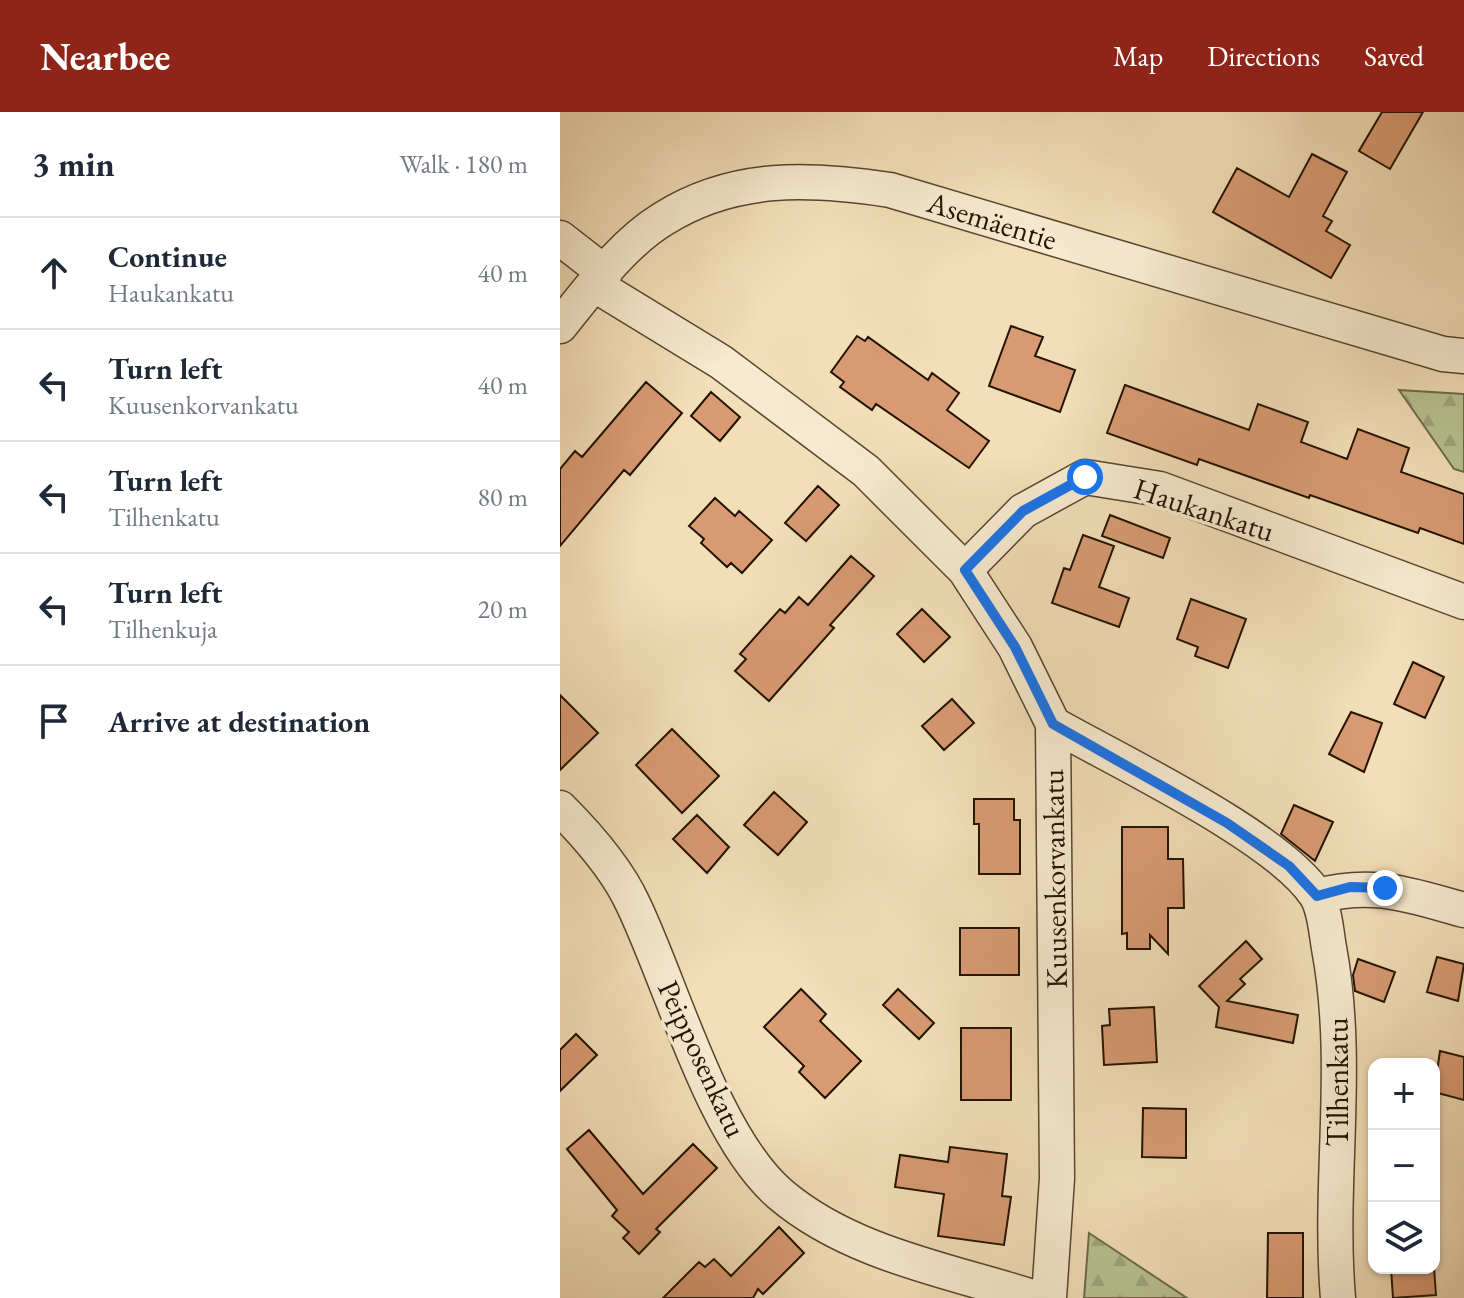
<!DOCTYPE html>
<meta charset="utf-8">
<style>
:root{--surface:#fff;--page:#f6f6f7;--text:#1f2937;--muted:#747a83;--line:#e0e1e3;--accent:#8f2418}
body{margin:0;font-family:"EB Garamond",serif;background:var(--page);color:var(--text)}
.controls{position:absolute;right:24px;bottom:24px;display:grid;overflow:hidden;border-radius:16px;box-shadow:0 2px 6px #0004}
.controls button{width:72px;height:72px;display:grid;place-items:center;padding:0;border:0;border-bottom:2px solid var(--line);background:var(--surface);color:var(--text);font:40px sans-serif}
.stop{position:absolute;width:24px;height:24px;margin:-18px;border:6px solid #1a73e8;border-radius:50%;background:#fff}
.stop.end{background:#1a73e8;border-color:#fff;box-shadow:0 2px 8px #0008}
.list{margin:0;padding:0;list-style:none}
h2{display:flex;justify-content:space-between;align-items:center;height:104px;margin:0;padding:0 32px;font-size:34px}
h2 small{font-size:26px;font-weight:400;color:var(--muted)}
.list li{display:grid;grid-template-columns:52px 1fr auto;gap:24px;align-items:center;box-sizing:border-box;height:112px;padding:0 32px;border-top:2px solid var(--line)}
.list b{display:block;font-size:30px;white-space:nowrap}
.list p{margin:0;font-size:26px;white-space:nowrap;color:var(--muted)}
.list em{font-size:26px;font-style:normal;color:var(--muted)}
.icon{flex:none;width:44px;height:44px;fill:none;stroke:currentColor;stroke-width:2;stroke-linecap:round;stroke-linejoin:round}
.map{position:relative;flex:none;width:904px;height:1186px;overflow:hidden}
header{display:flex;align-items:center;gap:48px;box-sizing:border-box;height:112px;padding:0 40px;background:var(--accent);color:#fff}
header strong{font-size:38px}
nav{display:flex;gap:44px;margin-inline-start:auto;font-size:28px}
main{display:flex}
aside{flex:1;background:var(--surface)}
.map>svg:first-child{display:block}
.forest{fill:url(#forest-firs);stroke:#6d6a48;stroke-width:2}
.building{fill:#d79a72;stroke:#231300;stroke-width:2}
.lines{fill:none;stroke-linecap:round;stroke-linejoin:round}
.street-casing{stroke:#57462e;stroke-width:37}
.street{stroke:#f7ead0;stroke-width:34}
.route{stroke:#1a73e8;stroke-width:10}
.labels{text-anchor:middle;stroke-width:7;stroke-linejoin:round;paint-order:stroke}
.street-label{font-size:30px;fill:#231300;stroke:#f7ead0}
</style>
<header>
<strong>Nearbee</strong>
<nav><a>Map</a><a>Directions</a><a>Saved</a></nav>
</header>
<main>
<aside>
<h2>3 min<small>Walk · 180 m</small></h2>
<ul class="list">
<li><svg class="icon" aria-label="ahead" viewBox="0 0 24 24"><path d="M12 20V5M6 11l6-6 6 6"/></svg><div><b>Continue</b><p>Haukankatu</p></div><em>40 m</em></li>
<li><svg class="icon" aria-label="left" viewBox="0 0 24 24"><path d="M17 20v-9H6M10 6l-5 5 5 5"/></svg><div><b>Turn left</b><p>Kuusenkorvankatu</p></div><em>40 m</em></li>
<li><svg class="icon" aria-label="left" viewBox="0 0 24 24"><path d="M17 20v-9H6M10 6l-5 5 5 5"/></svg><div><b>Turn left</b><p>Tilhenkatu</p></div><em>80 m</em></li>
<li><svg class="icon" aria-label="left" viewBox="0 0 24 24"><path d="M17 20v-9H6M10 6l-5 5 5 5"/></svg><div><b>Turn left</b><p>Tilhenkuja</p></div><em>20 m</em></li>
<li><svg class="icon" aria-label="arrive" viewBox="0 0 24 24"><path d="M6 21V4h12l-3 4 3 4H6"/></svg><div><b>Arrive at destination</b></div></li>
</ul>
</aside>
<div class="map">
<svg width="904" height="1186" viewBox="0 0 904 1186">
<defs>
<pattern id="forest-firs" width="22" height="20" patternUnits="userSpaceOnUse" patternTransform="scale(2)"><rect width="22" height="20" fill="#b7c291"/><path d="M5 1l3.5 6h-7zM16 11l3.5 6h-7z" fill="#9da67b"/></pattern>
</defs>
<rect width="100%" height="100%" fill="#f2deb7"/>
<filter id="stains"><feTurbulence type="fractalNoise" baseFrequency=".0025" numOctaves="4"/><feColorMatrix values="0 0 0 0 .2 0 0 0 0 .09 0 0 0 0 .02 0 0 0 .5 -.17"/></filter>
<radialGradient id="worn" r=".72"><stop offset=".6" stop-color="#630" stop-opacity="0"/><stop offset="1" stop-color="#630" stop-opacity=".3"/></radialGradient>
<path class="forest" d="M 839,278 L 904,282 L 904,360 L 894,357 Z
M 529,1121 L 627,1186 L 524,1186 Z"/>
<path class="building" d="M 822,0 L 863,0 L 830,57 L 799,39 Z
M 752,42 L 787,60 L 763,104 L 772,109 L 766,119 L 790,133 L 771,166 L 653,100 L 677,56 L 729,85 Z
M 451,214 L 483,225 L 475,244 L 515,258 L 500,300 L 429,274 Z
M 297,224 L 305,229 L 308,225 L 368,268 L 372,261 L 399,281 L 387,298 L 429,329 L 409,356 L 316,292 L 312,298 L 280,275 L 284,270 L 271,260 Z
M 86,270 L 122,301 L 70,363 L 64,358 L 0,434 L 0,357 L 15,339 L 22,345 Z
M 565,273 L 689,318 L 698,292 L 748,310 L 741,330 L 787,347 L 798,317 L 849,336 L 841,360 L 904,382 L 904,432 L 860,416 L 858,421 L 750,383 L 749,386 L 639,347 L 637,353 L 547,321 Z
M 151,280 L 180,305 L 160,329 L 131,304 Z
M 258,374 L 279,393 L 246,429 L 225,411 Z
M 155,386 L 175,404 L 179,399 L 212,428 L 182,461 L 171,451 L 167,455 L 141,431 L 144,427 L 129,414 Z
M 550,403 L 610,426 L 603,446 L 542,424 Z
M 523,423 L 554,434 L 539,475 L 569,486 L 559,515 L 492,491 L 504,456 L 510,458 Z
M 291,444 L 314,464 L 270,513 L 274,516 L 209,589 L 175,559 L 186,547 L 180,542 L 220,497 L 225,501 L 239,485 L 248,493 Z
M 631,487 L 686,507 L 668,556 L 635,544 L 638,535 L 617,527 Z
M 362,497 L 390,525 L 364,550 L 337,522 Z
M 853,550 L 884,565 L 865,606 L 834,592 Z
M 0,583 L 38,621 L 0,658 Z
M 392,587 L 414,611 L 384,638 L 362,614 Z
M 791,600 L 822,611 L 804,660 L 769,642 Z
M 112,617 L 159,664 L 122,701 L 76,653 Z
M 214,680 L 247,710 L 218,743 L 184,713 Z
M 414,687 L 454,687 L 454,708 L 460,708 L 460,762 L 419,762 L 419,712 L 414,712 Z
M 734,693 L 773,710 L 755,749 L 721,722 Z
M 137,703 L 169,735 L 147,761 L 113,727 Z
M 562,715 L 608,715 L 608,747 L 623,747 L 624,796 L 608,796 L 608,842 L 590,823 L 590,837 L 567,837 L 567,821 L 562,822 Z
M 400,816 L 459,816 L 459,863 L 400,863 Z
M 686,829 L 702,847 L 680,867 L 685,872 L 667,889 L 738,903 L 733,931 L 656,915 L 659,895 L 639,874 Z
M 877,845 L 904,852 L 898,889 L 867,880 Z
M 798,847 L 835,860 L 824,890 L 795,879 L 793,863 Z
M 241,877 L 266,902 L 260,909 L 301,949 L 265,986 L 239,960 L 244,954 L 204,915 Z
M 338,877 L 374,911 L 359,927 L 323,893 Z
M 594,895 L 597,950 L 544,953 L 542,914 L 550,913 L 549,897 Z
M 401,916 L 451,916 L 451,988 L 401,988 Z
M 16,922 L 37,943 L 0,979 L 0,938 Z
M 880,939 L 904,945 L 904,988 L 874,980 Z
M 583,996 L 626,997 L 626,1046 L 582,1045 Z
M 29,1018 L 83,1082 L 133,1032 L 157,1056 L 96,1117 L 100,1120 L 79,1142 L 63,1126 L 69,1120 L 52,1104 L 57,1098 L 7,1037 Z
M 390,1035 L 447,1042 L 442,1084 L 451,1085 L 444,1133 L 378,1124 L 384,1082 L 335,1075 L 340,1043 L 388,1050 Z
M 219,1115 L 244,1141 L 203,1182 L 198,1177 L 193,1186 L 103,1186 L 139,1150 L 145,1155 L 154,1147 L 171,1164 Z
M 708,1121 L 743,1121 L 743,1186 L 707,1186 Z
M 831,1156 L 874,1156 L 876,1183 L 833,1186 Z"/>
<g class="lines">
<defs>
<path id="street" d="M 0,126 L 45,161
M 35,173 L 161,250 L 306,359 L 405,458 L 455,535 L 493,612 L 497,1066 L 489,1186
M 0,214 C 30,177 62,132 103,107 C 174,62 251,66 330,78 L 883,242 L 904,244
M 405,458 L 463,399 L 525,365 L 600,377 L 904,490
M 493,612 C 558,649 718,725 756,783 C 765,797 766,819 769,836 C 791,954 768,1068 778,1186
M 0,696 C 27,723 57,757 73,792 C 113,875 152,1023 220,1082 C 290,1142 391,1159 476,1186
M 757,784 C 814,769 849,783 904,798"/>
</defs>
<use href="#street" class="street-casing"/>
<use href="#street" class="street"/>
</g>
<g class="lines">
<path class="route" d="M 525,365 L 463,399 L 405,458 L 455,535 L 493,612 L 667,711 L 729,754 L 757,784 L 790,775 L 825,776"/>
</g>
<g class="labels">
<g class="street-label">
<text transform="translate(432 109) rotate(17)" y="10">Asemäentie</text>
<text transform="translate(644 398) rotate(18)" y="10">Haukankatu</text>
<text transform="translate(495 767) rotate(-91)" y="10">Kuusenkorvankatu</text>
<text transform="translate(142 947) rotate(65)" y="10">Peipposenkatu</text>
<text transform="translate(778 970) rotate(-90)" y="10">Tilhenkatu</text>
</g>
</g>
<rect width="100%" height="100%" filter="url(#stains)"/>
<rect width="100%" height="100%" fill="url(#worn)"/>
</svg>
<div class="controls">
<button>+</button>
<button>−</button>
<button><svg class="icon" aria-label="layers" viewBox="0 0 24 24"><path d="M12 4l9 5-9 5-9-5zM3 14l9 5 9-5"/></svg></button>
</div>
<div class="stop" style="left:525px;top:365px"></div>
<div class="stop end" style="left:825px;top:776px"></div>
</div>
</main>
